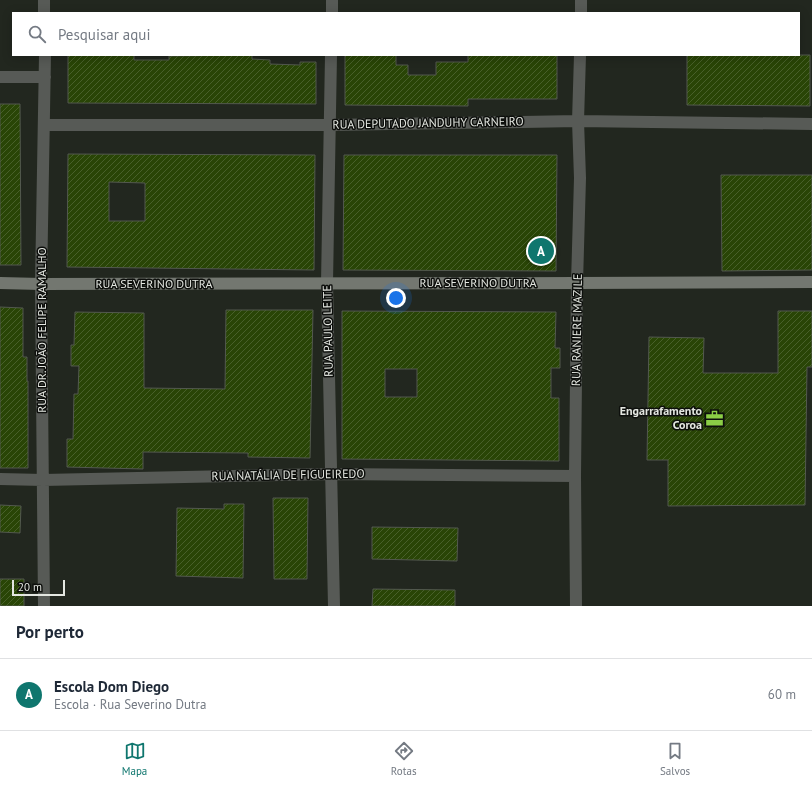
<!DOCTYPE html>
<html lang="pt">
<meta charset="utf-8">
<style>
:root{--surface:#fff;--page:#f6f6f7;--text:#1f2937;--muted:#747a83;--line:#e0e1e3;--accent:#0f766e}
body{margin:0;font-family:"PT Sans",sans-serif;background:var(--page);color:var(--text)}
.scale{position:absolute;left:12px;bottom:10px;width:53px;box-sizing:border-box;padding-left:4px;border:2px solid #e4e7e1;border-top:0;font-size:11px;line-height:14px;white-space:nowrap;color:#e4e7e1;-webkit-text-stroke:3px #0d0f0c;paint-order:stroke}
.you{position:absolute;left:396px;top:298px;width:14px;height:14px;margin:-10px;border:3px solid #fff;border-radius:50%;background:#1a73e8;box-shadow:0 0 0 6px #1a73e833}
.badge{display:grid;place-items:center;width:26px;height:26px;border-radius:50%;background:var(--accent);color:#fff;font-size:13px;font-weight:700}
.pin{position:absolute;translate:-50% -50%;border:2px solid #fff;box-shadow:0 1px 4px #0006}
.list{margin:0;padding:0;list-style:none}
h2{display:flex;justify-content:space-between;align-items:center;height:52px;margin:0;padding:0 16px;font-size:17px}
h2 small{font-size:13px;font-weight:400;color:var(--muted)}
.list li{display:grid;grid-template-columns:26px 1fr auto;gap:12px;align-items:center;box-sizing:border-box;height:72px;padding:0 16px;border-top:1px solid var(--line)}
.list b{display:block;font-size:15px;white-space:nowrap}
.list p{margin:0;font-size:13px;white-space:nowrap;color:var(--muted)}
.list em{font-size:13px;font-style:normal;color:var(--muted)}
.icon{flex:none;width:22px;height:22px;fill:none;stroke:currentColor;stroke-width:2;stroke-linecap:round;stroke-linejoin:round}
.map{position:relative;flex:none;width:812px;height:606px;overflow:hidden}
.search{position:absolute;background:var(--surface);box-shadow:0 2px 10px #0003;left:12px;right:12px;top:12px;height:44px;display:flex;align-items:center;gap:10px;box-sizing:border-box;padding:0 14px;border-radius:0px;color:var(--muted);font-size:15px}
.sheet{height:124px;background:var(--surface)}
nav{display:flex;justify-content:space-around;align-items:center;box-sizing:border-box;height:56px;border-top:1px solid var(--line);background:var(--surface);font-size:11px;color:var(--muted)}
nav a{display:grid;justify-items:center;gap:2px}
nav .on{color:var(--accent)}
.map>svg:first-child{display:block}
.building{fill:url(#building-hatch);stroke:#53594f;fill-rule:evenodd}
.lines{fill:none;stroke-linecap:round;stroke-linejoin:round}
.street{stroke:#575a56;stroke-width:12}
.secondary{stroke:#737770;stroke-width:12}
.labels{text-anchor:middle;stroke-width:3;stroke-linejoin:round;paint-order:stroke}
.street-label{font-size:12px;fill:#e4e7e1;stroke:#0d0f0c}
.poi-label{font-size:12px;font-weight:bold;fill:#e4e7e1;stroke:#0d0f0c;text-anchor:end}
</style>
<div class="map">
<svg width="812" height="606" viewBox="0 0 812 606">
<defs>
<pattern id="building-hatch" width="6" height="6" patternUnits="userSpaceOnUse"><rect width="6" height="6" fill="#294506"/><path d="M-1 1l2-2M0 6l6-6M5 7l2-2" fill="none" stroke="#48602a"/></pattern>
</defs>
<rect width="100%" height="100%" fill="#22271f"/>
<path class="building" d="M 68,55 L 134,55 L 134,60 L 169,60 L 169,56 L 252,55 L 252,59 L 270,60 L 270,64 L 300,65 L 300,62 L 316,62 L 316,104 L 68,103 Z
M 345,55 L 396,55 L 396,65 L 408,65 L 408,75 L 436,75 L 436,62 L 468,62 L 468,55 L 557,55 L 557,99 L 468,99 L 468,106 L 345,105 Z
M 687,55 L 810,55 L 810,106 L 687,105 Z
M 0,104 L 20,104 L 21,265 L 0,265 Z
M 68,154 L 315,155 L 314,270 L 67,267 ZM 109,182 L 145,183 L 145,221 L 109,221 Z
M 344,155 L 557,155 L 556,271 L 343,270 Z
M 721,175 L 812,175 L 812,270 L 722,271 Z
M 0,307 L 23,308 L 23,357 L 27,357 L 27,381 L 28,381 L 28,468 L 0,468 Z
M 226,310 L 313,310 L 310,458 L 248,457 L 248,453 L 143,452 L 143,469 L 67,467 L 67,439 L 73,439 L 74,394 L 78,394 L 79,366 L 71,366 L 71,345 L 74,345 L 75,312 L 144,313 L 144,388 L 225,389 Z
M 342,311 L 556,312 L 555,348 L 560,348 L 560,368 L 551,368 L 551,398 L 559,398 L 559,461 L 342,459 ZM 385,369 L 417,369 L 417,397 L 385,397 Z
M 778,311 L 812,311 L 812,367 L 807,367 L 805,505 L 668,506 L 668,460 L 647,460 L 649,337 L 704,338 L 703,373 L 778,373 Z
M 273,498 L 308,498 L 307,579 L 274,579 Z
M 224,504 L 244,504 L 243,578 L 176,576 L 177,508 L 224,509 Z
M 0,505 L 21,506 L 20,533 L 0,532 Z
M 372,527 L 458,528 L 457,561 L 372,559 Z
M 0,579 L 24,579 L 24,606 L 0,606 Z
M 373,589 L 455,590 L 455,606 L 372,606 Z"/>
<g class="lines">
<path class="street" d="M 44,0 L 44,13
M 332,13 L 332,0
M 581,13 L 581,0
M 331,55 L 327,283 L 334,606
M 0,77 L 45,77
M 44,125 L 331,125 L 578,121 L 812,124
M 0,479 L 43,480 L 330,474 L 575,476
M 44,606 L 41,284 L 45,55
M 576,606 L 575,476 L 577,283 L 580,178 L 578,121 L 580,55"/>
<path class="secondary" d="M 0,283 L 41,284 L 577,283 L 812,282"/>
</g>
<defs>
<symbol id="office-bare" viewBox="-9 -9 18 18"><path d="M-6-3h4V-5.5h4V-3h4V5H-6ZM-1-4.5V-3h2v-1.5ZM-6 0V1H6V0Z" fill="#8bce46" stroke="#0d0f0c" stroke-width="2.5" paint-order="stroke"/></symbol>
</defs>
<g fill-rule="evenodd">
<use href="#office-bare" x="702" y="406" width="25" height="25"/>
</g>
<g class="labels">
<g class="street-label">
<text transform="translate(428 123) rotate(-1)" y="4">RUA DEPUTADO JANDUHY CARNEIRO</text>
<text x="478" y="287">RUA SEVERINO DUTRA</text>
<text x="154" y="288">RUA SEVERINO DUTRA</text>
<text transform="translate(42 330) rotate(-90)" y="4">RUA DR. JOÃO FELIPE RAMALHO</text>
<text transform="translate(577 330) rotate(-89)" y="4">RUA RANIERE MAZILE</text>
<text transform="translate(328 331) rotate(-91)" y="4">RUA PAULO LEITE</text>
<text transform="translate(288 475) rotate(-1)" y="4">RUA NATÁLIA DE FIGUEIREDO</text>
</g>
<g class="poi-label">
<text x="702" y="415">Engarrafamento<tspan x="702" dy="14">Coroa</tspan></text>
</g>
</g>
</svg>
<div class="scale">20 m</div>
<div class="you"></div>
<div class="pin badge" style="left:541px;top:251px">A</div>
<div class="search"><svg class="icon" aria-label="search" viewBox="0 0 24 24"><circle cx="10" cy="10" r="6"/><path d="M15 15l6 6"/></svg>Pesquisar aqui</div>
</div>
<section class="sheet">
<h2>Por perto<small></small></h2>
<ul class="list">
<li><span class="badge">A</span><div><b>Escola Dom Diego</b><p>Escola · Rua Severino Dutra</p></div><em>60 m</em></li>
</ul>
</section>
<nav>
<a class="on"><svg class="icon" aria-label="map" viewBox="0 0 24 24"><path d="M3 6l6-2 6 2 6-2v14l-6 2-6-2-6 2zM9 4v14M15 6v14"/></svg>Mapa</a>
<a><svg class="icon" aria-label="directions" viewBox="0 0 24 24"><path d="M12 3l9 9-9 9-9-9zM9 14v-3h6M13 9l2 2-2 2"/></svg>Rotas</a>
<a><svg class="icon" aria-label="saved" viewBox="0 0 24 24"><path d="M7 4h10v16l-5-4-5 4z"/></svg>Salvos</a>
</nav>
